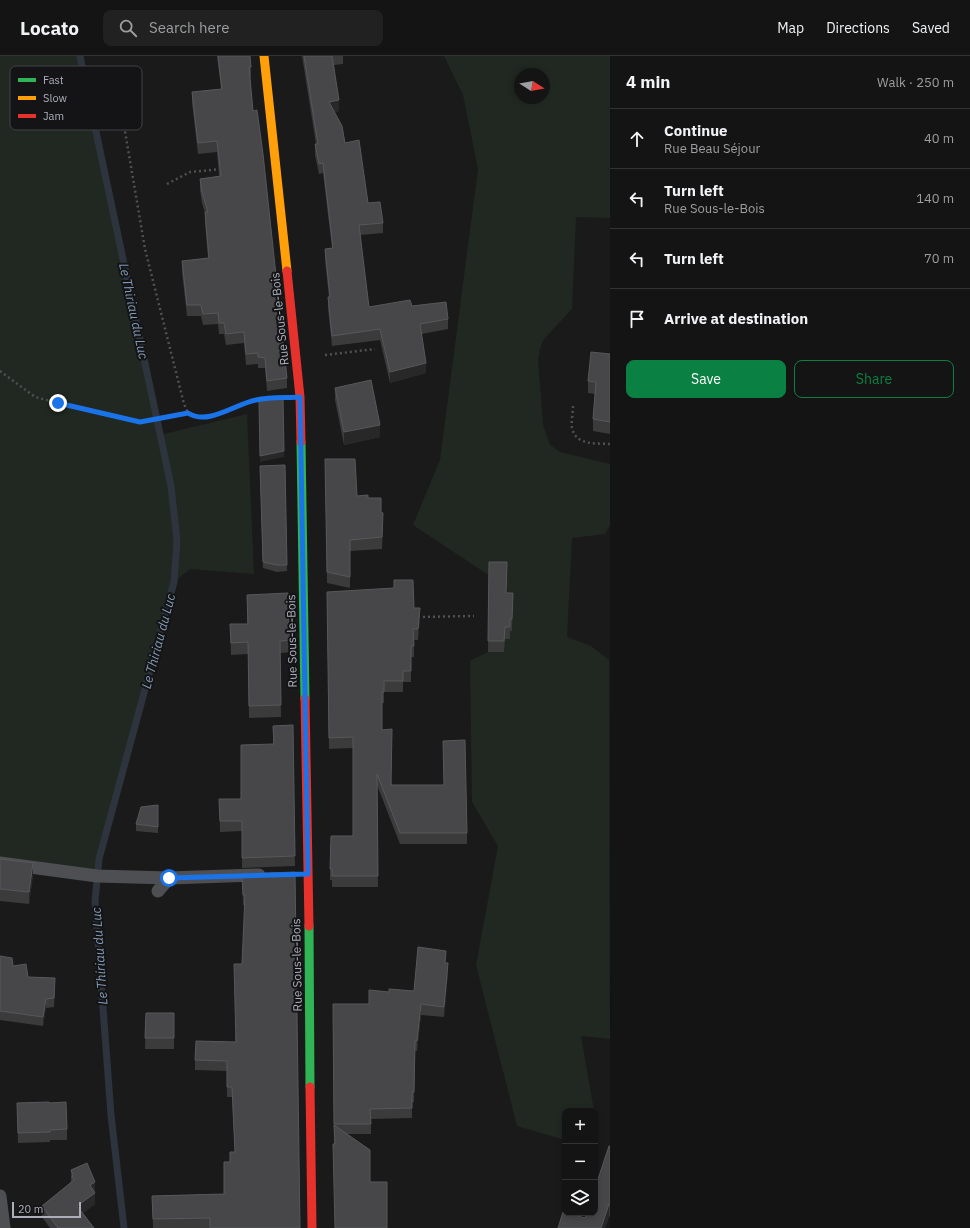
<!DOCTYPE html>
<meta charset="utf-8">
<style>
:root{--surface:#141414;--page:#212122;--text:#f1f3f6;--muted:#9d9ea0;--line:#333334;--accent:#0b8043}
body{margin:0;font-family:"IBM Plex Sans",sans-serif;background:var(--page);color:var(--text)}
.controls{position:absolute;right:12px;bottom:12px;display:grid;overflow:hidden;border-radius:8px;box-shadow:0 2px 6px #0003}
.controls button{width:36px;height:36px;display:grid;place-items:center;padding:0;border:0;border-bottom:1px solid var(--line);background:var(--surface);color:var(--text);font:20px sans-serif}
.compass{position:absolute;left:514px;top:12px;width:36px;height:36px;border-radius:50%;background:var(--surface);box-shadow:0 2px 6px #0003;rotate:101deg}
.scale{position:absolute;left:12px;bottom:10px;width:69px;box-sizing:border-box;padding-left:4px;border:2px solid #acafbb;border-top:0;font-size:11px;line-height:14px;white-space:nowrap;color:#acafbb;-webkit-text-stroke:3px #141416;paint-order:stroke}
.stop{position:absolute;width:12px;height:12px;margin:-9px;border:3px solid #1a73e8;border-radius:50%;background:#fff}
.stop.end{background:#1a73e8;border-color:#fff;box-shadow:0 1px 4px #0008}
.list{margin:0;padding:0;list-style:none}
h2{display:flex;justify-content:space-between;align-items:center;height:52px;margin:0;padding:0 16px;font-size:17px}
h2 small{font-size:13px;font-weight:400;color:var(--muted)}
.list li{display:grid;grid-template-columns:26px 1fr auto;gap:12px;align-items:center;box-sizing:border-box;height:60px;padding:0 16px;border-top:1px solid var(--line)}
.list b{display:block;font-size:15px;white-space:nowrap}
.list p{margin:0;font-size:13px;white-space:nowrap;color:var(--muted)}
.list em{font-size:13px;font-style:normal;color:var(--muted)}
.actions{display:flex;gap:8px;padding:12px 16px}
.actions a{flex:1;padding:9px 0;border:1px solid var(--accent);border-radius:8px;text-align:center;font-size:14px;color:var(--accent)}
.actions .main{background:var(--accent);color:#fff}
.icon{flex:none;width:22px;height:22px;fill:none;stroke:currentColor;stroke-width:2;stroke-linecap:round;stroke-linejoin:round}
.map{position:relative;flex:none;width:610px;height:1172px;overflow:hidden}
header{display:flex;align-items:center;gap:24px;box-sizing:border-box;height:56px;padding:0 20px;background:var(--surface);border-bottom:1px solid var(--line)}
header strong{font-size:19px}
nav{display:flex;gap:22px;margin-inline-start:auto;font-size:14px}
.search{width:280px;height:36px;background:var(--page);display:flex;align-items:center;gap:10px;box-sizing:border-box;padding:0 14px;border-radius:8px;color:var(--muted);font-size:15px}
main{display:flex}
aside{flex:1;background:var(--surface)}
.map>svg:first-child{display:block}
.green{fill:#202821;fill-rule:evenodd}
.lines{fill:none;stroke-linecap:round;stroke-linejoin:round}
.stream{stroke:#2d343d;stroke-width:7}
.path{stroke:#505155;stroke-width:2.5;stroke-dasharray:2 3;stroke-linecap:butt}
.lane{stroke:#4e4f53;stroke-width:13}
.fast{stroke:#30b455;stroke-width:9}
.slow{stroke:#ff9f0a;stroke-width:9}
.jam{stroke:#e5322d;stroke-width:9}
.wall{fill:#3b3b3c}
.shaded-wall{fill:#282828}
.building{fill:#474749;stroke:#57585b}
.route{stroke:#1a73e8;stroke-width:5}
.labels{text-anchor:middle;stroke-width:4;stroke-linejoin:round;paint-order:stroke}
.street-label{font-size:12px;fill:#acafbb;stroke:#141416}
.water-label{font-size:13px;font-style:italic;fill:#839bb5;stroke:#141416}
.key{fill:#141416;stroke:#424248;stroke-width:1}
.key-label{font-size:11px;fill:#acafbb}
</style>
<header>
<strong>Locato</strong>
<div class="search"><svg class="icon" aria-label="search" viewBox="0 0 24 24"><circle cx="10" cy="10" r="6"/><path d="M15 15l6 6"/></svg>Search here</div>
<nav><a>Map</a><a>Directions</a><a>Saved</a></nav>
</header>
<main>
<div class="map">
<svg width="610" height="1172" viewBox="0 0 610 1172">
<rect width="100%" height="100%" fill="#1a1a1a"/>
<path class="green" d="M 0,0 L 80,0 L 160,379 L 247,358 L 254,518 L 190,513 L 174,526 L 99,803 L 97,820 L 0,807 Z
M 444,0 L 610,0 L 610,162 L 576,161 L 572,253 L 544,283 L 540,292 L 538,304 L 543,369 L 550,389 L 560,396 L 610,408 L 610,469 L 605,478 L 572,482 L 567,581 L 591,590 L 609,604 L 610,983 L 581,980 L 594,1055 L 565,1055 L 565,1084 L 517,1070 L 476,909 L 498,790 L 472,746 L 470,605 L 502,589 L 505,530 L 413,469 L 440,404 L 478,113 L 463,39 ZM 520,18 L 544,18 L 544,42 L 520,42 Z"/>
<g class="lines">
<path class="stream" d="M 80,0 L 171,430 L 177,485 L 174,526 L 99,803 L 95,845 L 111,1059 L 124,1172"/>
<path class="path" d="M 120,46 L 145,193 L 184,348 L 188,357 L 194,361 L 205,362 L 256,344 L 268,343
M 167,128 L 190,116 L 222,113
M 325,299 L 375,293
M 0,315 L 35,341 L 92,356 L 140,366 L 188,357
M 573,350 C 573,356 571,366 572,372 C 576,390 596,387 610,388
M 418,561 L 474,560"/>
<path class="lane" d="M 0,807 L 97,820 L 169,822 L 259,819
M 158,835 L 169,822
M 0,1140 L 4,1172"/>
<path class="fast" d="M 301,386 L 305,643
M 309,870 L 310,1031"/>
<path class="slow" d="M 264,0 L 287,215"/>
<path class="jam" d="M 287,215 L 300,341 L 301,386
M 305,643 L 309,870
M 310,1031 L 312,1172"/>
</g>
<path class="wall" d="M 217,0 L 250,0 L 251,11 L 251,21 L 250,22 L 253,55 L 287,322 L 287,332 L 267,335 L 265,312 L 258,312 L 258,308 L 246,309 L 244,287 L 226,289 L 224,278 L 219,278 L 218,268 L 203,269 L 201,260 L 187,260 L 182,216 L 182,205 L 208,202 L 205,167 L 205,157 L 202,147 L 200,134 L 200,123 L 219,120 L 217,96 L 198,98 L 192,47 L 192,36 L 221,33 Z
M 302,0 L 343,0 L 343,8 L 334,9 L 339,55 L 334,56 L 345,87 L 368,147 L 383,167 L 383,177 L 360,179 L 369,251 L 412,250 L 448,263 L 448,273 L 422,278 L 426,317 L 390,327 L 380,284 L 332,290 L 328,252 L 328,241 L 329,241 L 325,204 L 325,193 L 332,192 L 323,117 L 319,118 L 315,99 L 315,88 L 316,88 Z
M 610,298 L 610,378 L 593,375 L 593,363 L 595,338 L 588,337 L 588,325 Z
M 335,332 L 380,381 L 344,389 L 335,344 Z
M 325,403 L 357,440 L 368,442 L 383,468 L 382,493 L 350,495 L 350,532 L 327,527 Z
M 285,409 L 287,515 L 277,516 L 263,512 L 260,410 Z
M 489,506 L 507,518 L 506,537 L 513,537 L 512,575 L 510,575 L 510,583 L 505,583 L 504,596 L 488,596 Z
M 327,536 L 414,552 L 420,563 L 418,584 L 414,584 L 414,601 L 411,601 L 411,626 L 403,626 L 403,636 L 384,636 L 384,647 L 382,647 L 382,674 L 392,729 L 444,729 L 443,685 L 467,777 L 467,788 L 400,788 L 377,729 L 378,831 L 332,831 L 332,824 L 330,824 L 330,813 L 353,780 L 353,692 L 329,693 Z
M 247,539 L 289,570 L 292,570 L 292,596 L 280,597 L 281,661 L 249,662 L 248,598 L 231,599 L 230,568 L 247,568 Z
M 293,669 L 295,810 L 242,812 L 242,775 L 220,776 L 219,743 L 241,743 L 273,688 L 273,670 Z
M 158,749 L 158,777 L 136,775 L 136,768 Z
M 0,803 L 33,819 L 29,848 L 0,845 Z
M 242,818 L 300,1172 L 153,1172 L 152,1140 L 224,1138 L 230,1106 L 235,1096 L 232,1041 L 227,1041 L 227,1015 L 195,1014 L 195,1004 L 235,986 L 242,908 L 245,849 L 243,849 Z
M 0,900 L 28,921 L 55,932 L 54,951 L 46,952 L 43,970 L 0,964 Z
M 446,907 L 448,917 L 444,961 L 421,959 L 417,995 L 415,995 L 414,1046 L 412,1046 L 412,1062 L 371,1063 L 371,1078 L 347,1078 L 370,1126 L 387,1172 L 334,1088 L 333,948 L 369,948 L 389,936 L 414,935 Z
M 146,957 L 174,957 L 174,993 L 145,993 Z
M 17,1047 L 49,1047 L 67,1073 L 67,1084 L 50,1084 L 50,1086 L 18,1087 Z
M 610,1090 L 610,1161 L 609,1160 L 605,1172 L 558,1172 L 585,1162 Z
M 71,1114 L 95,1126 L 95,1148 L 83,1157 L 94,1172 L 50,1172 L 42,1161 L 42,1150 L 71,1127 Z"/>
<path class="shaded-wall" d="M 339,44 L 339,55 L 329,57 L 329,46 Z
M 426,307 L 426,317 L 390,327 L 390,316 Z
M 380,369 L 380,381 L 344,389 L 344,376 Z
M 284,395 L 284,401 L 260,406 L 260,400 Z
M 420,552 L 420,563 L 418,584 L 418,573 Z
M 33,807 L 33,819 L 29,848 L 29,836 Z
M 448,907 L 448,917 L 444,961 L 444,951 Z
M 46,943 L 46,952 L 43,970 L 43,961 Z
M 421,948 L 421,959 L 417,995 L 417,985 Z
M 95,1126 L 95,1148 L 77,1162 L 77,1150 L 90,1129 Z
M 609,1148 L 609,1160 L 605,1172 L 601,1172 Z"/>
<path class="building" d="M 218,0 L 250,0 L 251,11 L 249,11 L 253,55 L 257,54 L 263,98 L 287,322 L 267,325 L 265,302 L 258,301 L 258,297 L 246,298 L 244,276 L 226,278 L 224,267 L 219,267 L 218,257 L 203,258 L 201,249 L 187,249 L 182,205 L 209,202 L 205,156 L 208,156 L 202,136 L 200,123 L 221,120 L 217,85 L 198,87 L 192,36 L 222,33 Z
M 304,0 L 332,0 L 339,44 L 329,46 L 342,70 L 345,87 L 359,84 L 368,147 L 380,146 L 383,167 L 359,169 L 369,251 L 410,244 L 412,250 L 446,246 L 448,263 L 420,268 L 426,307 L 390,316 L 380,273 L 332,280 L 328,241 L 330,241 L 325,193 L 333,192 L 323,107 L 319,108 L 315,88 L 318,88 Z
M 591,296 L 610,298 L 610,366 L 593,363 L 596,326 L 588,325 Z
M 371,324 L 380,369 L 344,376 L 335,332 Z
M 283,341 L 284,395 L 260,400 L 259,345 Z
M 325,403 L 355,403 L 357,440 L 368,439 L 368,442 L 381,442 L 381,456 L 383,457 L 382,481 L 350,484 L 350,521 L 327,516 Z
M 285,409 L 287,509 L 277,509 L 263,506 L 260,410 Z
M 489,506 L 507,506 L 506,537 L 513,537 L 512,563 L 510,563 L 510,571 L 505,571 L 504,585 L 488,585 Z
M 394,524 L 413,524 L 414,552 L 420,552 L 418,573 L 413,573 L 414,590 L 411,590 L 411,615 L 403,615 L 403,625 L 384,625 L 384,636 L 382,636 L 382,674 L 392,673 L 391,729 L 444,729 L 443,685 L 465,684 L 467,777 L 400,777 L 377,718 L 378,820 L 332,820 L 332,813 L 330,813 L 331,780 L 353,780 L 353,681 L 329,682 L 327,536 L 394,532 Z
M 288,537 L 289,570 L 292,570 L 292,584 L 280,585 L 281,649 L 249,650 L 248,586 L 231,587 L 230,568 L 248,568 L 247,539 Z
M 293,669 L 295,800 L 242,802 L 242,765 L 220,765 L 219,743 L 241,743 L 241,689 L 274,688 L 273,670 Z
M 158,749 L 158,771 L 136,768 L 141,751 Z
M 0,803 L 33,807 L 29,836 L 0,833 Z
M 295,816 L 300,1172 L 210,1172 L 210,1162 L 153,1163 L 152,1140 L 224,1138 L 224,1106 L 230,1106 L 230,1096 L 235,1096 L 232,1031 L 227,1031 L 227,1005 L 195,1004 L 196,985 L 236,986 L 234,908 L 242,908 L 245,839 L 243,839 L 242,818 Z
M 418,891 L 446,895 L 445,907 L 448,907 L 444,951 L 421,948 L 417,985 L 415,985 L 414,1036 L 412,1036 L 412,1052 L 370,1053 L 371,1068 L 334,1068 L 333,948 L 369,948 L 369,934 L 389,936 L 389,933 L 414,935 Z
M 0,900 L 12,902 L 13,910 L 26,908 L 28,921 L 55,922 L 54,942 L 46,943 L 43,961 L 0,955 Z
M 146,957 L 174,957 L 174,982 L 145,982 Z
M 49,1046 L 49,1047 L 66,1046 L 67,1073 L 50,1074 L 50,1076 L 18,1077 L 17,1047 Z
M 334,1069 L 370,1094 L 370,1126 L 387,1126 L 387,1172 L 335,1172 L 333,1088 L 335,1088 Z
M 609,1090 L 610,1090 L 610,1149 L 609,1148 L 601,1172 L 558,1172 L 563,1156 L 565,1156 L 565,1157 L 568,1157 L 585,1162 L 587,1157 L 595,1157 L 595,1132 Z
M 87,1107 L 95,1126 L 90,1129 L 95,1137 L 77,1150 L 94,1172 L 58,1172 L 42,1150 L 74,1124 L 72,1121 L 73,1119 L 71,1114 Z"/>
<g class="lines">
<path class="route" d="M 58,347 L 140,366 L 188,357 C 208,370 235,348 256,344 C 270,341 286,342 300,341 L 308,818 L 169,822"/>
</g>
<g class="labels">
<g class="street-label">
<text transform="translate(280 263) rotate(-96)" y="4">Rue Sous-le-Bois</text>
<text transform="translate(292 585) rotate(-91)" y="4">Rue Sous-le-Bois</text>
<text transform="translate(297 909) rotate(-91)" y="4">Rue Sous-le-Bois</text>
</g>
<g class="water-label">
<text transform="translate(134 255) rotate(78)" y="5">Le Thiriau du Luc</text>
<text transform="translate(158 585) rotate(-75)" y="5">Le Thiriau du Luc</text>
<text transform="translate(99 900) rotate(-94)" y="5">Le Thiriau du Luc</text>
</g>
</g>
<rect x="10" y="10" width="132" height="64" rx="6" class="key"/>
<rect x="18" y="22" width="18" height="4" fill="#30b455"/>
<rect x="18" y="40" width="18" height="4" fill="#ff9f0a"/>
<rect x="18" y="58" width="18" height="4" fill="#e5322d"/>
<g class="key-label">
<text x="43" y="28">Fast</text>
<text x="43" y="46">Slow</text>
<text x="43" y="64">Jam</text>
</g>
</svg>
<div class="controls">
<button>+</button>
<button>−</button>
<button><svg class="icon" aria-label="layers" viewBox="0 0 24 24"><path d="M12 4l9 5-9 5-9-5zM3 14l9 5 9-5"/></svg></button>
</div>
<svg class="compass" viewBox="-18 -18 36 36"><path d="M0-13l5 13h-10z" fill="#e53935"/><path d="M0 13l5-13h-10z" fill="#9d9ea0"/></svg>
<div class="scale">20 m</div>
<div class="stop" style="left:169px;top:822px"></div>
<div class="stop end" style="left:58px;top:347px"></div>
</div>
<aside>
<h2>4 min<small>Walk · 250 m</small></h2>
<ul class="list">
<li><svg class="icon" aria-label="ahead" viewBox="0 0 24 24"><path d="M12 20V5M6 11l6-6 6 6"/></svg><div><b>Continue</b><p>Rue Beau Séjour</p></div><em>40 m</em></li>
<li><svg class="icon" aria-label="left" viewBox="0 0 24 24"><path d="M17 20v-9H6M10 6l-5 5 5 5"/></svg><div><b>Turn left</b><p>Rue Sous-le-Bois</p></div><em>140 m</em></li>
<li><svg class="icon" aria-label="left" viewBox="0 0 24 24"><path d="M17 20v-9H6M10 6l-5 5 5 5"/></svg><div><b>Turn left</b></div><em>70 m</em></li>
<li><svg class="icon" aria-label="arrive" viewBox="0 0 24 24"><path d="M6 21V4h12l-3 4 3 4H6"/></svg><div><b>Arrive at destination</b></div></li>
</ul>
<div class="actions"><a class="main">Save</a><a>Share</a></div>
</aside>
</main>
